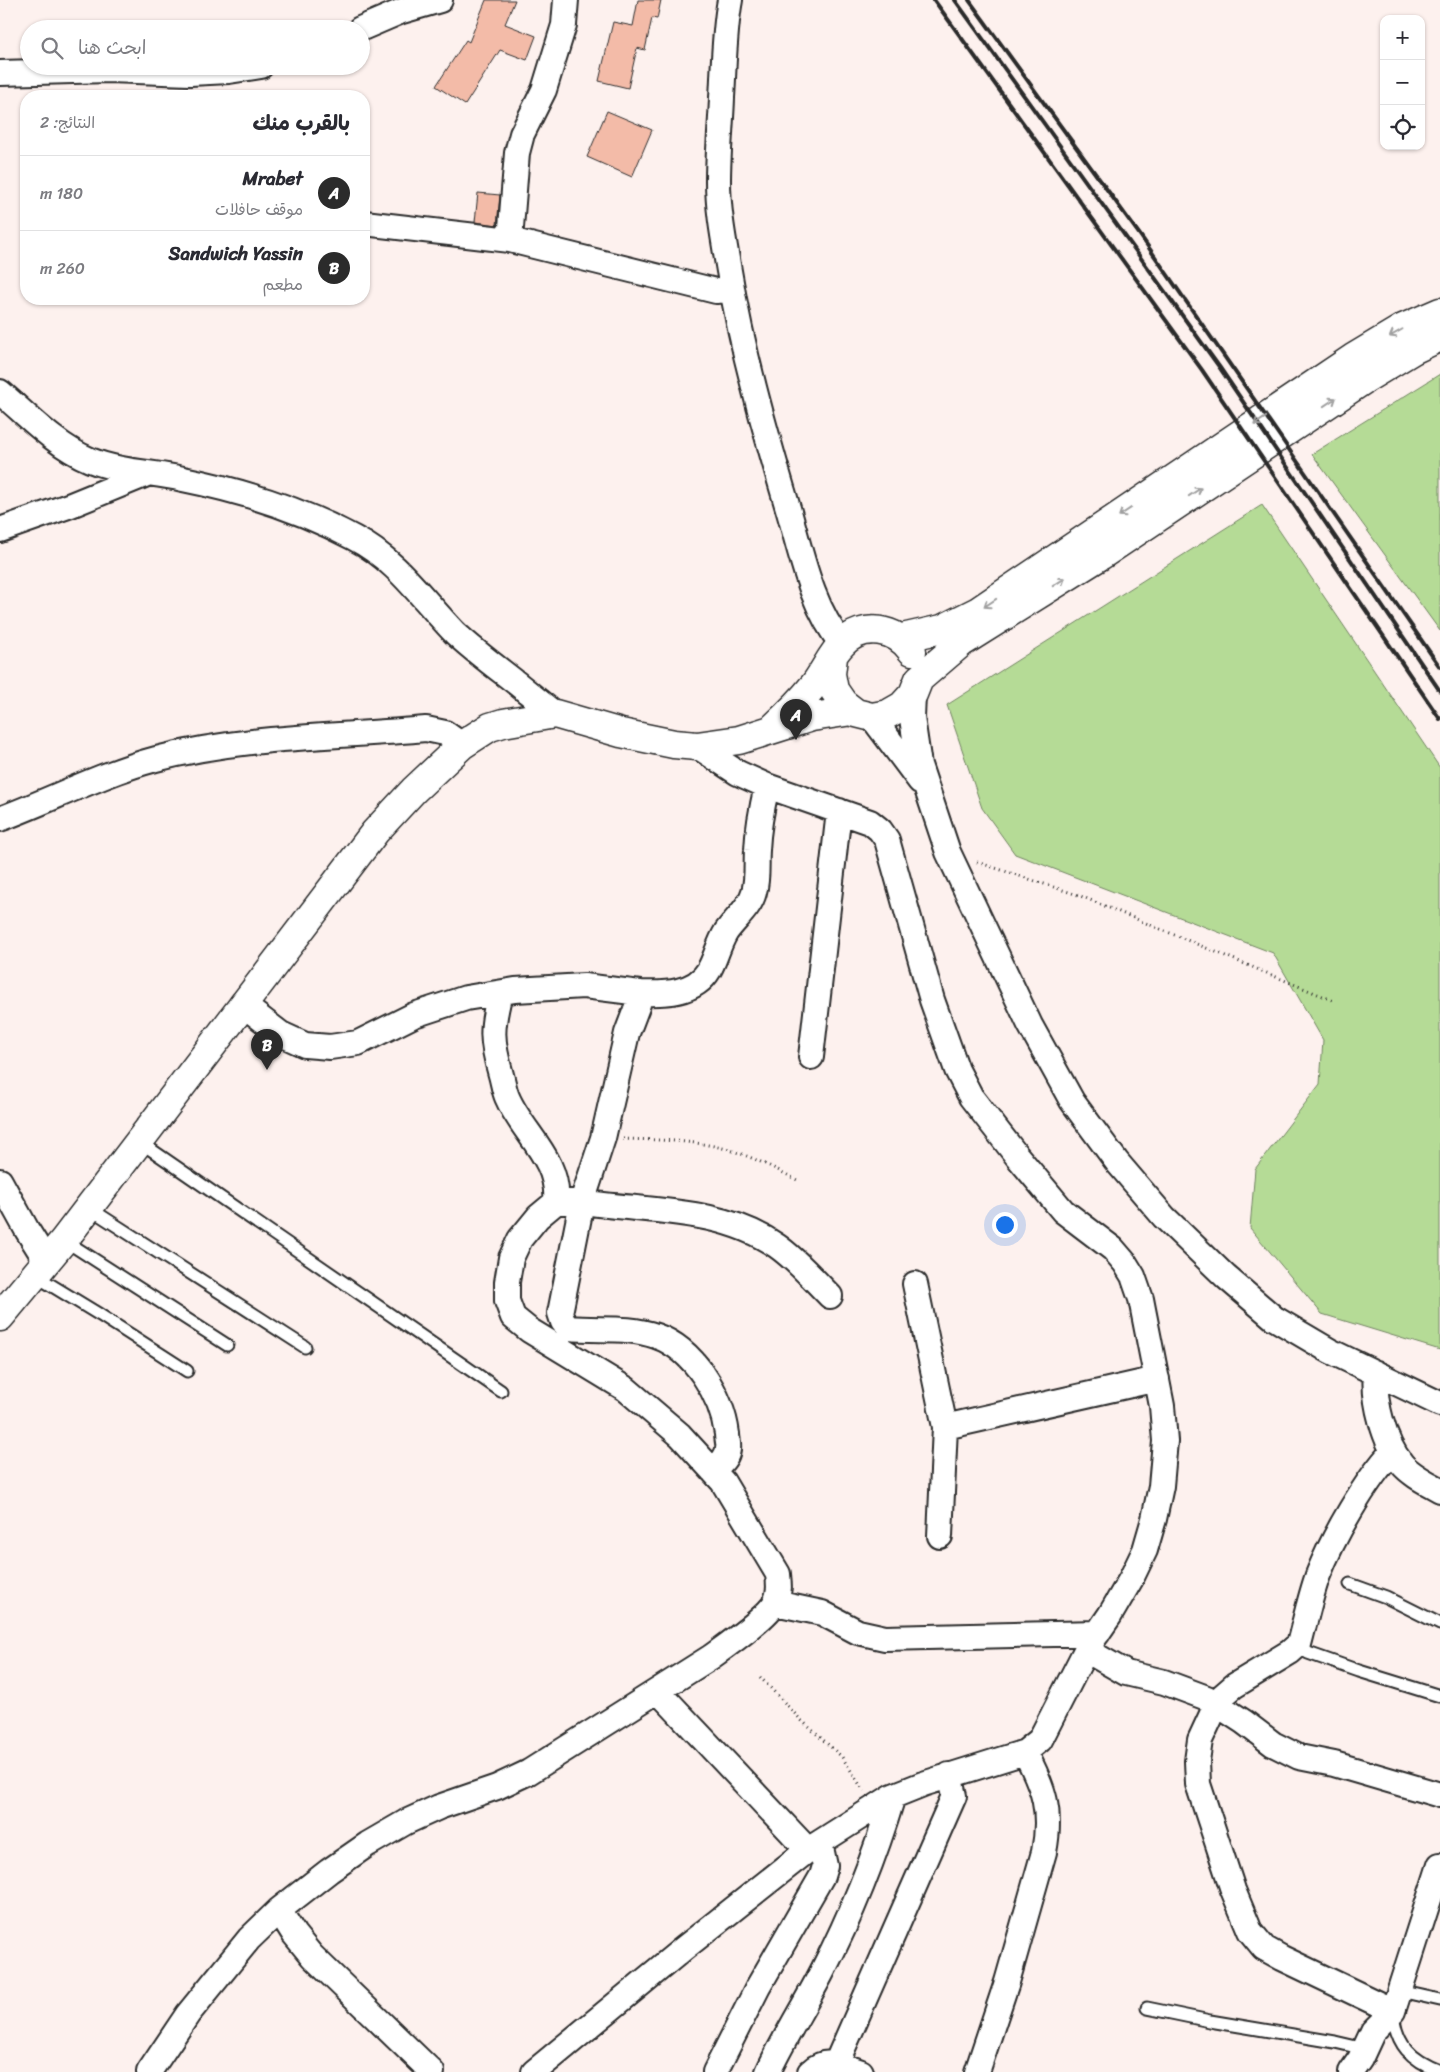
<!DOCTYPE html>
<html lang="ar">
<meta charset="utf-8">
<style>
:root{--surface:#fff;--page:#f2f2f3;--text:#2b2b33;--muted:#7c7c81;--line:#e1e1e2;--accent:#2b2b2b}
body{margin:0;font-family:Sriracha,"Playpen Sans Arabic",sans-serif;background:var(--page);color:var(--text);direction:rtl}
.controls{position:absolute;right:15px;top:15px;display:grid;overflow:hidden;border-radius:10px;box-shadow:0 1px 4px #0004}
.controls button{width:45px;height:45px;display:grid;place-items:center;padding:0;border:0;border-bottom:1px solid var(--line);background:var(--surface);color:var(--text);font:25px sans-serif}
.you{position:absolute;left:1004px;top:1224px;width:18px;height:18px;margin:-12px;border:4px solid #fff;border-radius:50%;background:#1a73e8;box-shadow:0 0 0 8px #1a73e833}
.badge{display:grid;place-items:center;width:32px;height:32px;border-radius:50%;background:var(--accent);color:#fff;font-size:16px;font-weight:700}
.pin{position:absolute;translate:-50% -41px;filter:drop-shadow(0 1px 2px #0008)}
.pin::after{content:'';position:absolute;top:26px;width:18px;height:15px;background:inherit;clip-path:polygon(0 0,100% 0,50% 100%)}
.list{margin:0;padding:0;list-style:none}
h2{display:flex;justify-content:space-between;align-items:center;height:65px;margin:0;padding:0 20px;font-size:21px}
h2 small{font-size:16px;font-weight:400;color:var(--muted)}
.list li{display:grid;grid-template-columns:32px 1fr auto;gap:15px;align-items:center;box-sizing:border-box;height:75px;padding:0 20px;border-top:1px solid var(--line)}
.list b{display:block;font-size:19px;white-space:nowrap}
.list p{margin:0;font-size:16px;white-space:nowrap;color:var(--muted)}
.list em{font-size:16px;font-style:normal;color:var(--muted)}
.icon{flex:none;width:28px;height:28px;fill:none;stroke:currentColor;stroke-width:2;stroke-linecap:round;stroke-linejoin:round}
.map{position:relative;flex:none;width:1440px;height:2072px;overflow:hidden;direction:ltr}
.search{position:absolute;background:var(--surface);box-shadow:0 1px 4px #0004;left:20px;top:20px;width:350px;height:55px;display:flex;align-items:center;gap:12px;box-sizing:border-box;padding:0 18px;border-radius:28px;color:var(--muted);font-size:19px}
.panel{position:absolute;background:var(--surface);box-shadow:0 1px 4px #0004;left:20px;top:90px;width:350px;height:215px;border-radius:20px;direction:rtl}
.map>svg:first-child{display:block}
.green{fill:#b5db96;stroke:#708360}
.building{fill:#f3bba8;stroke:#2b2b2b}
.lines{fill:none;stroke-linecap:round;stroke-linejoin:round}
.lane-casing{stroke:#2b2b2b;stroke-width:15}
.street-casing{stroke:#2b2b2b;stroke-width:28}
.secondary-casing{stroke:#2b2b2b;stroke-width:31}
.path{stroke:#2b2b2b;stroke-width:3;stroke-dasharray:1 4;stroke-linecap:butt}
.lane{stroke:#fff;stroke-width:11}
.street{stroke:#fff;stroke-width:24}
.secondary{stroke:#fff;stroke-width:28}
.rail{stroke:#2b2b2b;stroke-width:4}
.oneway{stroke:#a0a0a0}
</style>
<div class="map">
<svg width="1440" height="2072" viewBox="0 0 1440 2072">
<rect width="100%" height="100%" fill="#fdf1ee"/>
<filter id="ink" filterUnits="userSpaceOnUse"><feTurbulence type="fractalNoise" baseFrequency=".02" numOctaves="2"/><feDisplacementMap in="SourceGraphic" scale="10" xChannelSelector="R" yChannelSelector="G"/><feConvolveMatrix kernelMatrix="1 2 1 2 8 2 1 2 1" color-interpolation-filters="sRGB"/></filter>
<g filter="url(#ink)">
<path class="green" d="M 1440,374 L 1440,631 L 1312,454 Z
M 1262,505 L 1440,768 L 1440,1350 L 1322,1314 L 1250,1228 L 1255,1169 L 1320,1084 L 1323,1040 L 1273,953 L 1015,854 L 982,808 L 947,705 Z"/>
<path class="building" d="M 486,0 L 515,0 L 505,24 L 536,36 L 527,60 L 500,50 L 465,105 L 436,86 L 466,40 L 469,42 Z
M 638,0 L 661,0 L 657,19 L 652,18 L 645,50 L 637,48 L 628,88 L 599,81 L 613,22 L 633,26 Z
M 607,111 L 652,130 L 632,177 L 587,157 Z
M 478,193 L 500,195 L 497,225 L 475,222 Z"/>
<g class="lines">
<defs>
<path id="lane" d="M 140,1142 L 501,1391
M 89,1208 L 305,1347
M 64,1240 L 227,1345
M 36,1276 L 100,1315 L 187,1371
M 1350,1584 L 1386,1597 L 1440,1624
M 1299,1644 L 1308,1653 L 1359,1671 L 1440,1696
M 1400,1991 L 1440,2000
M 1147,2008 L 1210,2021 L 1335,2042 L 1365,2049
M 1393,2013 C 1396,2045 1411,2060 1440,2071"/>
<path id="street" d="M 730,0 C 724,32 724,65 722,98 C 721,125 718,153 718,181 C 718,211 724,241 729,271 C 742,350 764,427 787,505 C 801,551 810,605 842,644
M 360,29 L 402,11 L 440,0
M 0,73 L 109,70 L 190,73 L 229,71 L 261,66
M 364,223 L 510,240 L 716,291 L 732,289
M 510,240 L 517,153 L 522,134 L 544,90 L 564,25 L 566,0
M 0,392 C 28,416 56,446 90,460 C 120,472 152,472 183,479 C 243,491 300,509 354,538 C 397,560 422,599 455,633 C 471,648 488,661 505,674 C 522,687 538,701 555,714
M 0,530 L 71,505 L 147,474
M 913,694 L 912,718 L 919,765 L 948,852 L 1030,1025 L 1072,1101 L 1117,1162 L 1164,1217 L 1226,1277 L 1274,1318 L 1330,1351 L 1440,1404
M 872,717 L 920,781
M 767,786 C 762,807 758,828 757,850 C 756,864 758,878 754,892 C 750,908 735,919 726,932 C 718,945 716,958 709,970 C 695,994 664,994 640,993 L 638,1004 L 627,1033 L 603,1138 L 582,1202 C 647,1212 721,1207 777,1246 C 797,1260 813,1279 830,1296
M 0,819 C 51,800 103,773 156,759 C 243,736 337,737 426,729 L 445,733 L 462,745
M 500,993 C 491,1028 491,1040 501,1075 C 503,1082 504,1090 507,1097 C 522,1133 560,1159 556,1202
M 242,1004 L 281,1034 L 305,1045 L 330,1047 L 358,1043 L 414,1015 L 466,998 L 515,990 L 584,986 L 640,993
M 811,1057 L 839,811
M 0,1181 L 27,1230 L 47,1262
M 915,1284 L 945,1427 L 940,1536
M 1376,1373 C 1373,1400 1384,1443 1402,1464 C 1411,1475 1428,1483 1440,1490
M 945,1427 L 1157,1379
M 1393,1451 C 1365,1481 1333,1537 1318,1575 C 1310,1597 1305,1622 1299,1644 L 1290,1652 L 1234,1686 L 1219,1699 L 1200,1740 L 1197,1761 L 1198,1784 L 1233,1890 L 1250,1931 L 1264,1948 L 1282,1958 L 1393,2011
M 775,1603 L 822,1613 L 858,1632 L 885,1638 L 1098,1633
M 1086,1650 L 1126,1673 L 1164,1682 L 1207,1698 L 1244,1722 L 1273,1744 L 1299,1757 L 1334,1764 L 1440,1795
M 658,1691 L 808,1850
M 279,1910 L 294,1934 L 312,1956 L 432,2072
M 836,2064 L 954,1796 L 949,1775
M 149,2072 L 188,2014 L 249,1939 L 279,1910 L 329,1871 L 368,1844 L 406,1822 L 439,1807 L 497,1787 L 529,1772 L 711,1657 C 726,1646 769,1616 776,1601 C 780,1591 779,1584 778,1574 L 723,1482 L 680,1435 L 626,1389 L 529,1330 L 513,1317 L 507,1301 L 507,1282 L 511,1258 L 520,1239 L 538,1217 L 556,1202 L 582,1202 L 560,1313 L 563,1322 L 569,1328 C 599,1331 628,1326 656,1336 C 694,1349 722,1396 727,1434 C 727,1439 729,1445 728,1449 C 727,1459 719,1464 713,1471
M 534,2072 L 683,1949 L 808,1850 L 893,1796 L 923,1784 L 1025,1752 L 1040,1740 L 1086,1650 L 1110,1615 L 1131,1579 L 1145,1550 L 1154,1519 L 1161,1486 L 1165,1441 L 1162,1406 L 1141,1299 L 1133,1276 L 1125,1263 L 1113,1249 L 1063,1211 L 1017,1156 L 971,1097 L 957,1070 L 932,1000 L 887,840 L 880,830 L 870,822 L 767,786 L 738,773 L 697,746
M 715,2072 L 758,1987 L 822,1876 L 825,1866 L 820,1843
M 768,2072 C 784,2038 805,2005 822,1972 C 851,1916 875,1856 893,1796
M 810,2072 C 826,2056 843,2066 861,2072
M 977,2072 L 1007,1982 L 1044,1852 C 1052,1811 1044,1788 1025,1752
M 1351,2072 L 1360,2059 L 1373,2031 L 1393,2011 L 1440,1865"/>
<path id="secondary" d="M 902,638 L 942,629 L 978,611 L 1353,358 L 1403,328 L 1440,312
M 833,657 L 831,674 L 834,690 L 843,703 L 856,713 L 872,717 L 888,714 L 902,706 L 913,694 L 919,679 L 961,643 L 1100,556 L 1365,379 L 1413,350 L 1440,337
M 774,727 C 788,714 802,700 814,685 C 824,672 831,655 842,644 C 863,622 896,628 912,651
M 0,1317 L 64,1240 L 375,832 L 414,790 L 462,745 L 490,727 L 503,723 L 555,714 L 621,733 L 674,744 L 697,746 L 739,740 L 812,717 L 852,711"/>
</defs>
<use href="#lane" class="lane-casing"/>
<use href="#street" class="street-casing"/>
<use href="#secondary" class="secondary-casing"/>
<path class="path" d="M 977,862 L 1078,895 L 1332,1000
M 623,1139 C 659,1140 698,1140 733,1151 C 757,1159 778,1170 799,1181
M 760,1677 L 800,1719 L 842,1757 L 864,1791"/>
<use href="#lane" class="lane"/>
<use href="#street" class="street"/>
<use href="#secondary" class="secondary"/>
<path class="rail" d="M 934,0 L 1202,370 L 1440,719
M 955,0 L 1220,368 L 1440,691
M 969,0 L 1140,235 L 1440,667"/>
</g>
<defs><path id="oneway-shaft" d="M-6 0H5M1.5-3L5.5 0L1.5 3" fill="none" stroke-width="1.6" stroke-linecap="round" stroke-linejoin="round" transform="scale(1.25)"/></defs>
<g class="oneway">
<use href="#oneway-shaft" transform="translate(1396 333) rotate(150)"/>
<use href="#oneway-shaft" transform="translate(1330 402) rotate(-34)"/>
<use href="#oneway-shaft" transform="translate(1260 421) rotate(146)"/>
<use href="#oneway-shaft" transform="translate(1195 492) rotate(-34)"/>
<use href="#oneway-shaft" transform="translate(1125 512) rotate(146)"/>
<use href="#oneway-shaft" transform="translate(1059 582) rotate(-33)"/>
<use href="#oneway-shaft" transform="translate(990 603) rotate(146)"/>
</g>
</g>
</svg>
<div class="controls">
<button>+</button>
<button>−</button>
<button><svg class="icon" aria-label="locate" viewBox="0 0 24 24"><circle cx="12" cy="12" r="6"/><path d="M12 2v4M12 18v4M2 12h4M18 12h4"/></svg></button>
</div>
<div class="you"></div>
<div class="pin badge" style="left:796px;top:740px">A</div>
<div class="pin badge" style="left:267px;top:1070px">B</div>
<div class="search"><svg class="icon" aria-label="search" viewBox="0 0 24 24"><circle cx="10" cy="10" r="6"/><path d="M15 15l6 6"/></svg>ابحث هنا</div>
<section class="panel">
<h2>بالقرب منك<small>النتائج: 2</small></h2>
<ul class="list">
<li><span class="badge">A</span><div><b>Mrabet</b><p>موقف حافلات</p></div><em>180 m</em></li>
<li><span class="badge">B</span><div><b>Sandwich Yassin</b><p>مطعم</p></div><em>260 m</em></li>
</ul>
</section>
</div>
